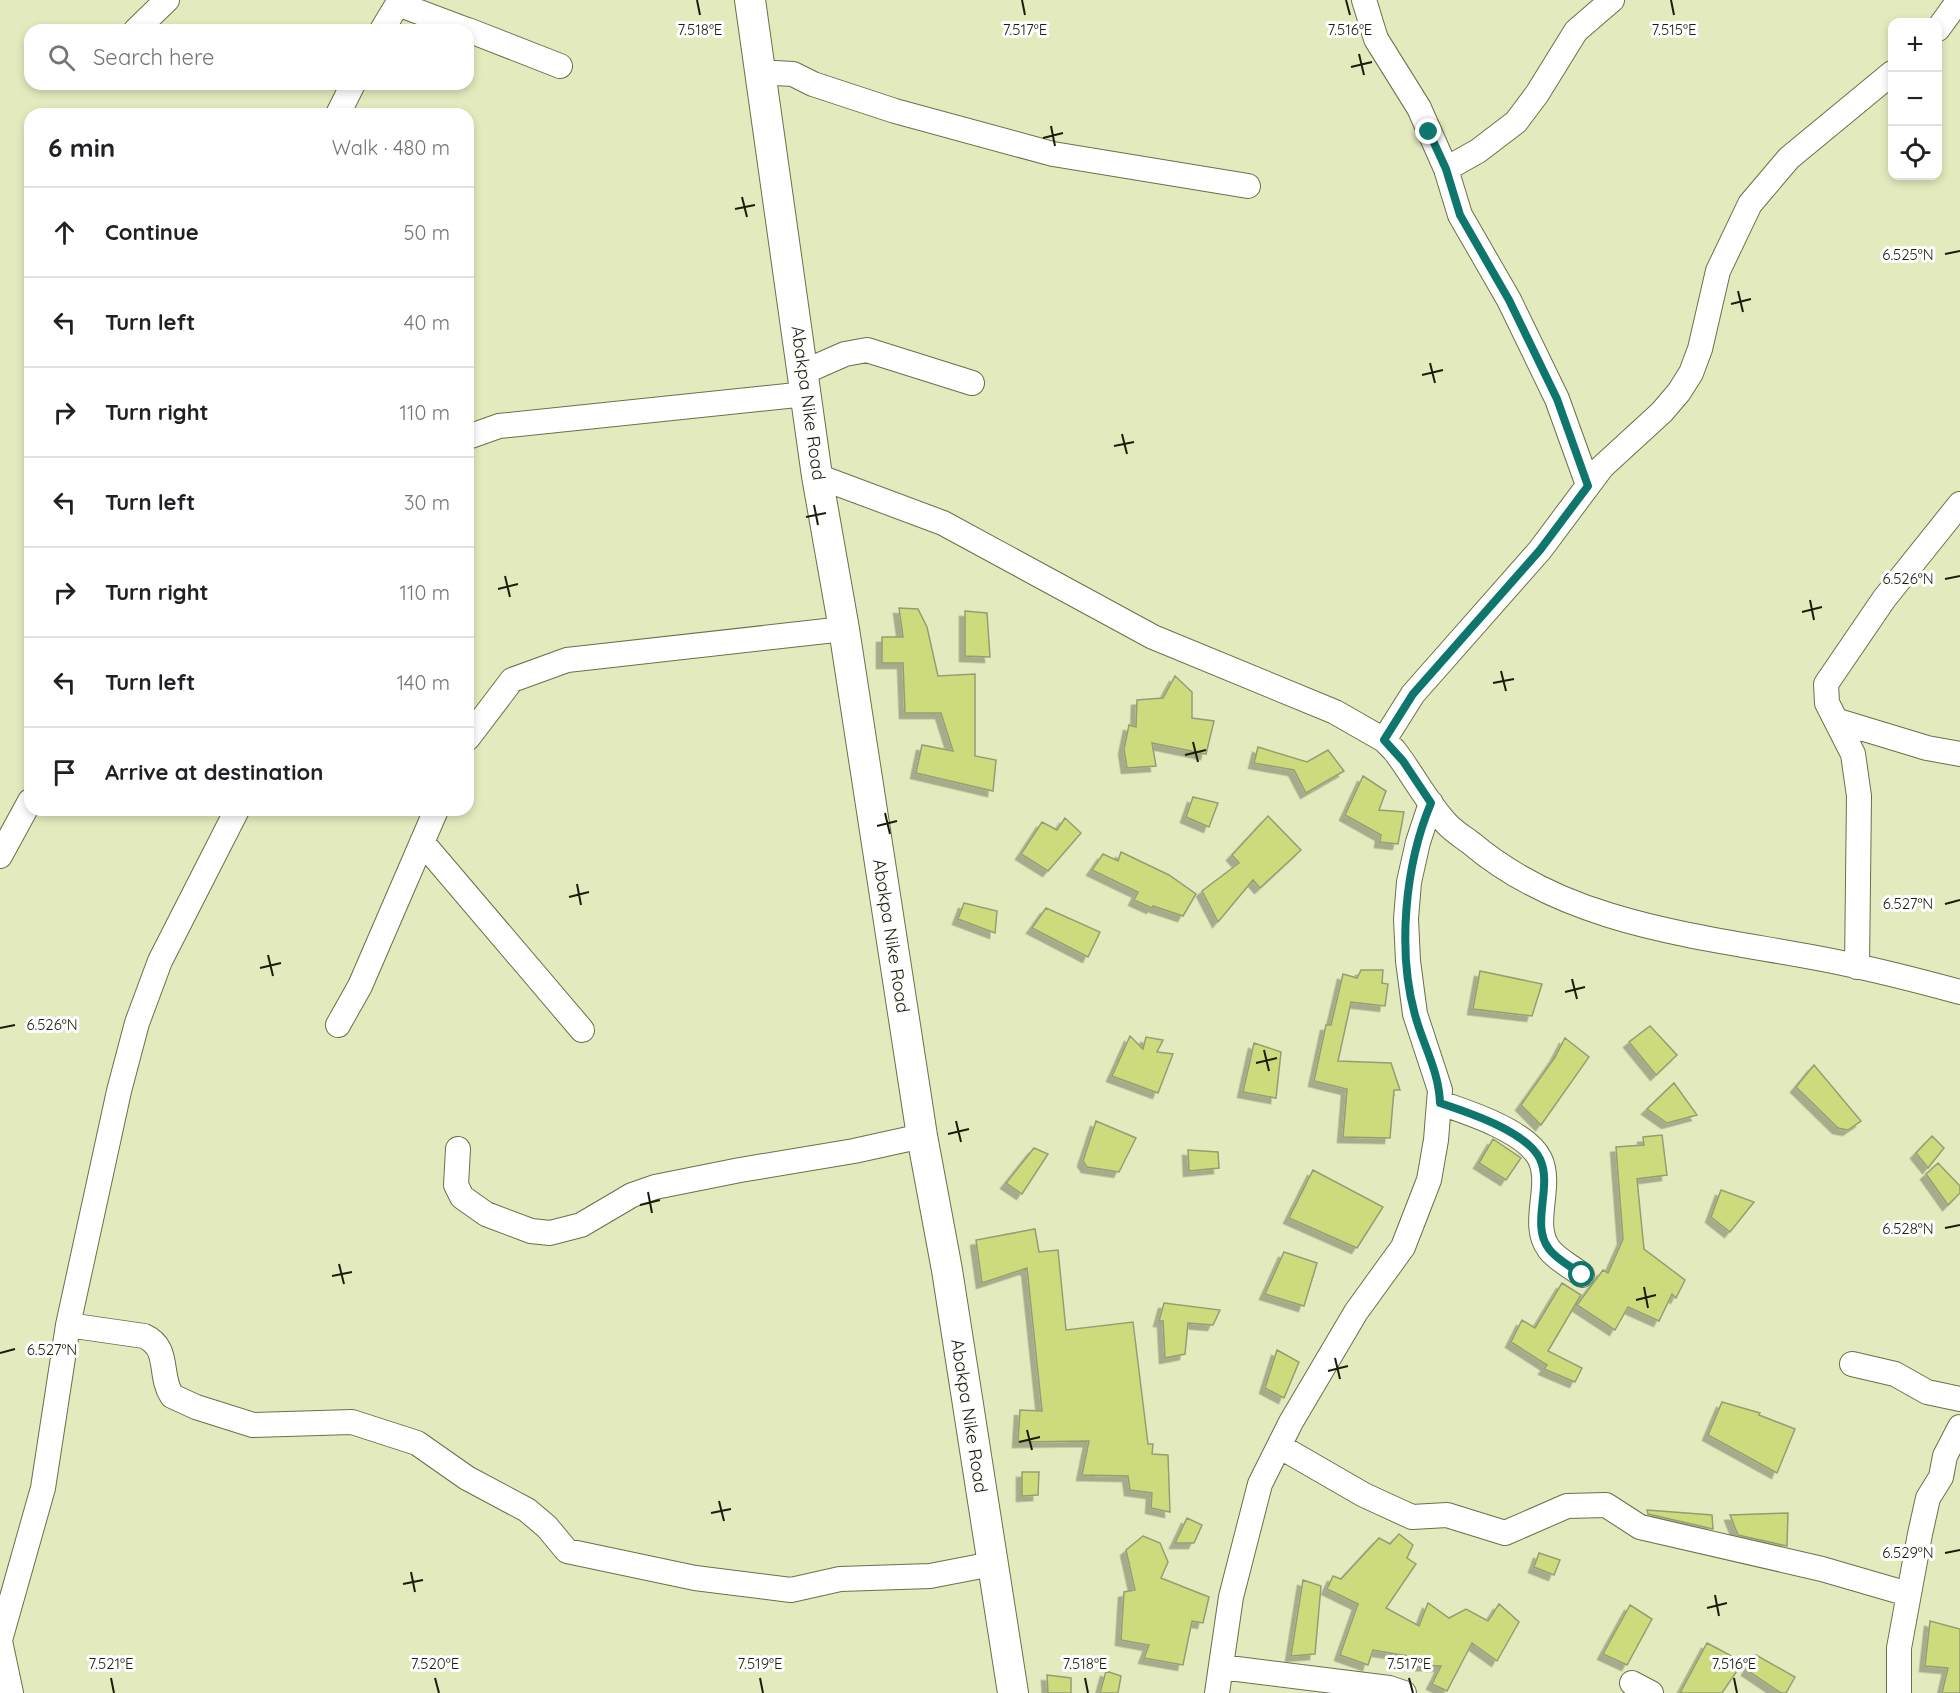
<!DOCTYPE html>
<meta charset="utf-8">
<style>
:root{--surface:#fff;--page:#f6f6f6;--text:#202124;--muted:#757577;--line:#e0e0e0}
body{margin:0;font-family:Quicksand,sans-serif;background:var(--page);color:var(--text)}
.controls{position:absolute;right:18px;top:18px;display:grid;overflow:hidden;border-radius:12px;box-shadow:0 3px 9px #0003}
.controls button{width:54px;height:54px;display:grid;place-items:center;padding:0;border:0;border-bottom:2px solid var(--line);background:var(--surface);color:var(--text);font:30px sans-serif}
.stop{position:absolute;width:18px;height:18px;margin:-14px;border:4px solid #0f766e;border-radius:50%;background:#fff}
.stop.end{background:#0f766e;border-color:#fff;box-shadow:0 2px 6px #0008}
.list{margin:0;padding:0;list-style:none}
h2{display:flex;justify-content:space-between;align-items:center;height:78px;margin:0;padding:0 24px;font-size:26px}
h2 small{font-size:20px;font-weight:400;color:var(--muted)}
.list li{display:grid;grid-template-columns:39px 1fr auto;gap:18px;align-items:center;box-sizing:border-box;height:90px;padding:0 24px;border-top:2px solid var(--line)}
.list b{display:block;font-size:22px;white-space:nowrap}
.list em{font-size:20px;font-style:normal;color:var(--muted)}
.icon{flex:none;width:33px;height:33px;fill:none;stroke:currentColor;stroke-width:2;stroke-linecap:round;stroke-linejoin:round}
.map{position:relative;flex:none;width:1960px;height:1693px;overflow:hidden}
.search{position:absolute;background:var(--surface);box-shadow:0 3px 9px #0003;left:24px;top:24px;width:450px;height:66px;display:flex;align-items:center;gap:15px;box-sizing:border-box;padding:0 21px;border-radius:18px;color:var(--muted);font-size:22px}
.panel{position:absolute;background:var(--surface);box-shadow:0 3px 9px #0003;left:24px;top:108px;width:450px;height:708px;border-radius:18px}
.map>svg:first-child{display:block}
.building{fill:#cedb7b;stroke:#979d73;stroke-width:1.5;filter:url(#shadow)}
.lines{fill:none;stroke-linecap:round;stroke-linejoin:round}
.minor-casing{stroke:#6a7048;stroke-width:26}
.major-casing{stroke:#6a7048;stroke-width:32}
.minor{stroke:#fff;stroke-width:24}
.major{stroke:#fff;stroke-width:30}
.route{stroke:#0f766e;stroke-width:8}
.ticks{fill:none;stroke:#1a1c0c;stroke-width:2}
.labels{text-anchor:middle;stroke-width:6;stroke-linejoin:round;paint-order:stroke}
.street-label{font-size:18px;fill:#1a1c0c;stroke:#fff}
.ticks-label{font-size:15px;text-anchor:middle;fill:#1a1c0c;stroke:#fff;stroke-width:6;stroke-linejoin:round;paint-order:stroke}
</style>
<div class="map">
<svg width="1960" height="1693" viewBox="0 0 1960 1693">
<defs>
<filter id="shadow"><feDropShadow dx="-5.5" dy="5.5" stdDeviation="0" flood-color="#0004"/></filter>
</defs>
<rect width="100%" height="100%" fill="#e3ebbe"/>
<path class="building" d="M 899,608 L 918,609 L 927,627 L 938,676 L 975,674 L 975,756 L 996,760 L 993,791 L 916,773 L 922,745 L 953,751 L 941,713 L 905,713 L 903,663 L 882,663 L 882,637 L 903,637 Z
M 965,611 L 987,613 L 990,657 L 965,656 Z
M 1175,676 L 1192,692 L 1192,718 L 1214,721 L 1206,754 L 1152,743 L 1156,766 L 1127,768 L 1124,749 L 1129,725 L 1136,727 L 1137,700 L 1163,698 Z
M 1258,747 L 1307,762 L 1328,750 L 1344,771 L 1306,793 L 1294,770 L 1254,763 Z
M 1363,776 L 1386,791 L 1379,810 L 1404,812 L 1398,844 L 1380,842 L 1381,835 L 1345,815 Z
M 1193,797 L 1218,803 L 1209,827 L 1186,817 Z
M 1268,816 L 1301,850 L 1260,888 L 1253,880 L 1218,922 L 1202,891 L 1239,863 L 1232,855 Z
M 1065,818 L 1081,833 L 1048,871 L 1021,854 L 1042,822 L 1057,830 Z
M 1121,852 L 1169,875 L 1196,894 L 1183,916 L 1153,906 L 1152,908 L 1134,900 L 1138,892 L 1092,870 L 1103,854 L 1118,861 Z
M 964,903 L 997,911 L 995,933 L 958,919 Z
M 1046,908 L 1100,932 L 1088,957 L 1032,928 Z
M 1361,970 L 1383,970 L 1382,983 L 1388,984 L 1385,1006 L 1351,1002 L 1338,1061 L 1391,1063 L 1400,1090 L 1394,1090 L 1390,1138 L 1343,1137 L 1347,1089 L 1314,1081 L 1326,1025 L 1331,1025 L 1343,974 L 1357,978 Z
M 1480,971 L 1542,984 L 1532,1016 L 1473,1009 Z
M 1650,1026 L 1677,1055 L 1656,1075 L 1629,1042 Z
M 1130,1036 L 1143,1049 L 1146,1037 L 1163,1040 L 1157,1052 L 1173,1054 L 1158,1093 L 1112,1076 Z
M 1565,1038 L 1589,1057 L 1541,1125 L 1521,1105 L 1555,1057 Z
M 1254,1043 L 1281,1052 L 1276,1098 L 1243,1092 Z
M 1814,1065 L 1861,1121 L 1848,1130 L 1838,1128 L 1796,1087 Z
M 1674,1083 L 1697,1115 L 1667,1123 L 1647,1109 Z
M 1096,1121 L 1136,1138 L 1119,1172 L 1087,1167 L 1083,1161 Z
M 1662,1135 L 1667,1175 L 1637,1179 L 1644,1249 L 1685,1280 L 1676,1298 L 1672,1294 L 1659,1321 L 1628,1307 L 1615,1330 L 1577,1305 L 1603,1270 L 1608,1273 L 1623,1239 L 1616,1147 L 1644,1145 L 1643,1137 Z
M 1932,1136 L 1944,1148 L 1928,1168 L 1916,1153 Z
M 1493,1139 L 1521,1158 L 1506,1180 L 1479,1163 Z
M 1034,1148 L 1048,1154 L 1022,1194 L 1006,1183 Z
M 1188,1150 L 1218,1152 L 1219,1168 L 1189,1171 Z
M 1938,1163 L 1960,1186 L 1960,1193 L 1948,1205 L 1926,1174 Z
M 1313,1170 L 1383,1207 L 1357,1248 L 1289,1218 Z
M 1721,1190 L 1754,1202 L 1730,1232 L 1711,1217 Z
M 1035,1229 L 1039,1252 L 1058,1250 L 1066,1330 L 1133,1322 L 1148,1444 L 1153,1444 L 1152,1454 L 1168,1455 L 1170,1512 L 1151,1508 L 1152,1493 L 1130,1490 L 1128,1476 L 1082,1475 L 1089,1441 L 1018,1442 L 1020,1410 L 1042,1411 L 1027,1268 L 982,1283 L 976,1240 Z
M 1284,1252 L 1317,1263 L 1304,1306 L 1265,1294 Z
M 1562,1283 L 1581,1295 L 1548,1351 L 1582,1368 L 1575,1382 L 1544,1369 L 1547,1365 L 1511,1342 L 1522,1320 L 1535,1328 Z
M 1164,1303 L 1220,1310 L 1213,1325 L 1188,1323 L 1185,1354 L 1165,1358 L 1163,1321 L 1159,1321 Z
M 1277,1350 L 1299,1362 L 1284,1398 L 1265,1388 Z
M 1722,1402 L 1760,1413 L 1759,1415 L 1795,1429 L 1777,1473 L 1708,1435 Z
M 1022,1472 L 1039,1472 L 1038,1495 L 1022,1496 Z
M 1647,1510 L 1712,1515 L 1713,1529 L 1648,1514 Z
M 1788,1513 L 1787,1546 L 1738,1535 L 1730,1515 Z
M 1187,1518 L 1202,1525 L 1194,1543 L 1175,1543 Z
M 1399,1534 L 1413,1545 L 1407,1558 L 1416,1564 L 1386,1608 L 1419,1626 L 1428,1603 L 1449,1618 L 1466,1609 L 1488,1621 L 1499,1604 L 1519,1622 L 1497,1661 L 1472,1643 L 1447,1691 L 1432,1684 L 1441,1666 L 1419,1665 L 1408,1656 L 1373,1650 L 1368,1665 L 1340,1655 L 1358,1604 L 1327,1589 L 1333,1576 L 1341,1579 L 1379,1538 L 1390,1544 Z
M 1143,1536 L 1160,1543 L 1168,1562 L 1161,1578 L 1209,1597 L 1203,1623 L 1192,1621 L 1183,1665 L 1144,1658 L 1149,1645 L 1121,1640 L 1124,1592 L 1135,1590 L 1126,1550 Z
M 1539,1553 L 1560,1560 L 1554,1575 L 1534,1567 Z
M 1303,1580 L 1321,1586 L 1315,1654 L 1291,1656 Z
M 1630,1605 L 1652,1619 L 1627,1665 L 1603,1654 Z
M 1930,1621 L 1960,1629 L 1960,1693 L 1942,1693 L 1948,1668 L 1925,1666 Z
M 1707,1643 L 1743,1662 L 1722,1693 L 1680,1693 Z
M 1756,1655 L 1795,1677 L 1786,1693 L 1781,1693 L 1747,1670 Z
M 1106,1671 L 1121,1676 L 1118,1693 L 1100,1693 Z
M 1047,1675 L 1071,1678 L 1071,1693 L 1048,1693 Z"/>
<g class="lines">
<defs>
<path id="minor" d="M 1364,0 L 1376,39 L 1419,108 L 1446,169 L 1460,215 L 1509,300 L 1557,399 L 1588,485
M 398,4 L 467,30
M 1938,29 L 1959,0
M 136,30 L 167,0
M 382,30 L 400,0
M 468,30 L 560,66
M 759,72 L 793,74 L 813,84 L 895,111 L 1053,154 L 1248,186
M 338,114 L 353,84
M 1446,169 L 1478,151 L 1516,122 L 1537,94 L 1576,31 L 1612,0
M 804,372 L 845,354 L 867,350 L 972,383
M 468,437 L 499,426 L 806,394
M 817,476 L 943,523 L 1153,637 L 1335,712 L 1384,740 L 1394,750 C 1412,773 1426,801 1446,823 C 1453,831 1463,837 1471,843 C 1564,922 1690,935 1806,956 C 1857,965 1909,978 1960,992
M 1838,721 L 1927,748 L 1960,754
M 468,738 L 512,680 L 567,660 L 844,629
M 1384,740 L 1413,694 L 1540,550 L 1602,467 L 1662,412 L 1679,392 L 1691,373 L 1700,349 L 1718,271 L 1750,204 L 1789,158 L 1892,73
M 422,842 L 582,1030
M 0,856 L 30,801
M 1857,967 L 1859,796 L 1853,754 L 1827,703 L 1826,684 L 1884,599 L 1960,504
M 338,1025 L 360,986 L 436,810
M 1440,1103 C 1467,1112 1526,1131 1540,1159 C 1553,1187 1530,1224 1549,1249 C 1556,1259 1572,1267 1582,1275
M 458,1149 L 456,1185 L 462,1197 L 486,1214 L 531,1231 L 550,1233 L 581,1225 L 632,1195 L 655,1187 L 740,1170 L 854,1151 L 922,1136
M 68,1325 L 144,1336 C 171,1348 158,1375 172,1396 L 196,1407 L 253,1425 L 352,1422 L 417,1443 L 467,1478 L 527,1510 L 547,1527 L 567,1551 L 695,1578 L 791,1590 L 840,1579 L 930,1576 L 992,1564
M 1852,1364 L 1895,1374 L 1927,1392 L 1960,1399
M 1279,1446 L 1364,1495 L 1412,1517 L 1447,1515 L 1505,1533 L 1567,1506 L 1606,1505 L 1640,1527 L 1822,1569 L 1908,1594
M 0,1640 L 43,1488 L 68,1325 L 119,1091 L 137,1023 L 160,961 L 237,810
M 0,1641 L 11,1693
M 1221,1667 L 1389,1688 L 1404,1693
M 1632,1683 L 1651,1693
M 1217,1693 L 1231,1597 L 1260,1484 L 1291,1422 L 1356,1312 L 1403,1247 L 1429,1180 L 1436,1140 L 1440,1090 L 1415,1014 L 1408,961 L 1406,919 L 1409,882 L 1418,842 L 1431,803
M 1899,1693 L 1899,1648 L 1920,1534 L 1928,1498 L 1941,1477 L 1945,1456 L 1960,1427"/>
<path id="major" d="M 750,0 L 817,476 L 844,629 L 922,1136 L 947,1270 L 1013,1693"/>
</defs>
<use href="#minor" class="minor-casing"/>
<use href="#major" class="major-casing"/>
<use href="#minor" class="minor"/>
<use href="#major" class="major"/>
</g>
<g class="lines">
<path class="route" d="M 1429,132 L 1446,169 L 1460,215 L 1509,300 L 1557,399 L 1588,486 L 1540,550 L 1413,694 L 1384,740 L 1403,761 L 1431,803 C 1405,865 1397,950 1415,1015 C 1423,1045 1439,1071 1440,1103 C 1467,1112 1526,1131 1540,1159 C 1553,1187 1530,1224 1549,1249 C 1556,1259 1572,1267 1582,1275"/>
</g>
<path class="ticks" d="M 697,0 L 700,15M 1022,0 L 1025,15M 1346,0 L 1350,15M 1671,0 L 1674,15M 1359,54 L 1364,75M 1351,67 L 1372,62M 1051,126 L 1055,146M 1043,138 L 1063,133M 742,197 L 747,217M 735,209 L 755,205M 1945,254 L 1960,251M 1738,291 L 1743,312M 1731,304 L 1751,299M 1430,363 L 1435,383M 1422,375 L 1443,370M 1122,434 L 1127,454M 1114,446 L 1134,442M 814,505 L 818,525M 806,517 L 826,513M 505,576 L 510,597M 1945,579 L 1960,576M 498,589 L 518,584M 1810,600 L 1814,620M 1802,612 L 1822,607M 1501,671 L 1506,691M 1493,683 L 1514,679M 1193,742 L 1198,762M 1185,755 L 1206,750M 885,813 L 890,834M 877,826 L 897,821M 577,884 L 581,905M 569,897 L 589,892M 1945,904 L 1960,900M 268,955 L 273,976M 260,968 L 281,963M 1572,979 L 1577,999M 1565,992 L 1585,987M 0,1028 L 15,1025M 1264,1050 L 1269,1071M 1256,1063 L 1277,1058M 956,1121 L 961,1142M 948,1134 L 969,1129M 648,1192 L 652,1213M 640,1205 L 660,1200M 1945,1228 L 1960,1225M 339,1264 L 344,1284M 332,1276 L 352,1272M 1644,1287 L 1648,1308M 1636,1300 L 1656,1295M 0,1353 L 15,1349M 1335,1358 L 1340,1379M 1328,1371 L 1348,1366M 1027,1430 L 1032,1450M 1019,1442 L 1040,1437M 719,1501 L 724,1521M 711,1513 L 731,1509M 1945,1553 L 1960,1550M 411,1572 L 415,1592M 403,1584 L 423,1580M 1715,1595 L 1719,1616M 1707,1608 L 1727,1603M 111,1678 L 114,1693M 435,1678 L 439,1693M 760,1678 L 763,1693M 1085,1678 L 1088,1693M 1409,1678 L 1413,1693M 1734,1678 L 1737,1693"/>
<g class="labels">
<g class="street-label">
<text transform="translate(808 403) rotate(82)" y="6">Abakpa Nike Road</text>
<text transform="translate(891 936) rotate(81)" y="6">Abakpa Nike Road</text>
<text transform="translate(969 1416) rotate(81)" y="6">Abakpa Nike Road</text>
</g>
</g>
<g class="ticks-label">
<text x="700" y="35">7.518°E</text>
<text x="1025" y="35">7.517°E</text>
<text x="1350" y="35">7.516°E</text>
<text x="1674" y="35">7.515°E</text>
<text x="1908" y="260">6.525°N</text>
<text x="1908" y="584">6.526°N</text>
<text x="1908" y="909">6.527°N</text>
<text x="52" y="1030">6.526°N</text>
<text x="1908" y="1234">6.528°N</text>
<text x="52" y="1355">6.527°N</text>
<text x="1908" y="1558">6.529°N</text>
<text x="111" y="1669">7.521°E</text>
<text x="435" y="1669">7.520°E</text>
<text x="760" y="1669">7.519°E</text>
<text x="1085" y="1669">7.518°E</text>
<text x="1409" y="1669">7.517°E</text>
<text x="1734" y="1669">7.516°E</text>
</g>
</svg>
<div class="controls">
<button>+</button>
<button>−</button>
<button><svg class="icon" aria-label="locate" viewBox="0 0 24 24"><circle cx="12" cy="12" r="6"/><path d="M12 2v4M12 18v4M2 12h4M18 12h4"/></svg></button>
</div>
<div class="stop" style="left:1582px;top:1275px"></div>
<div class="stop end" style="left:1429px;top:132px"></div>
<div class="search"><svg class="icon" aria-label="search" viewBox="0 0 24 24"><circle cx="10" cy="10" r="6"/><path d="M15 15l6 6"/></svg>Search here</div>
<section class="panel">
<h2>6 min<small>Walk · 480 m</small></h2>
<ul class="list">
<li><svg class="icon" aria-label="ahead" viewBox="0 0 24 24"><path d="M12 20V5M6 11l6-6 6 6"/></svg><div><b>Continue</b></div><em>50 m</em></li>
<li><svg class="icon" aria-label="left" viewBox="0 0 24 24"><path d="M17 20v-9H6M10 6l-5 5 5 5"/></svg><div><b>Turn left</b></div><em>40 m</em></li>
<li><svg class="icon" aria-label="right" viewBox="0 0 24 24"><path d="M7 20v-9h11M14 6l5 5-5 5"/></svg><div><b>Turn right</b></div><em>110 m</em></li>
<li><svg class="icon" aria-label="left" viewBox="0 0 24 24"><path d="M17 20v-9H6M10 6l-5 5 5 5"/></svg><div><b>Turn left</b></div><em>30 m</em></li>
<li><svg class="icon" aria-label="right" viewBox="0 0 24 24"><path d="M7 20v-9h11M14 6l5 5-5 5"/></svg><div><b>Turn right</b></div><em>110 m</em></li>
<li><svg class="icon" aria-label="left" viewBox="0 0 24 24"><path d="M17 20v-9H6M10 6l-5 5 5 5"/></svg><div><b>Turn left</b></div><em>140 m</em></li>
<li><svg class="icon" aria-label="arrive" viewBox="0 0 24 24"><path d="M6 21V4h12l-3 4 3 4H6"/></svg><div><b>Arrive at destination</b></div></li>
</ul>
</section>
</div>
